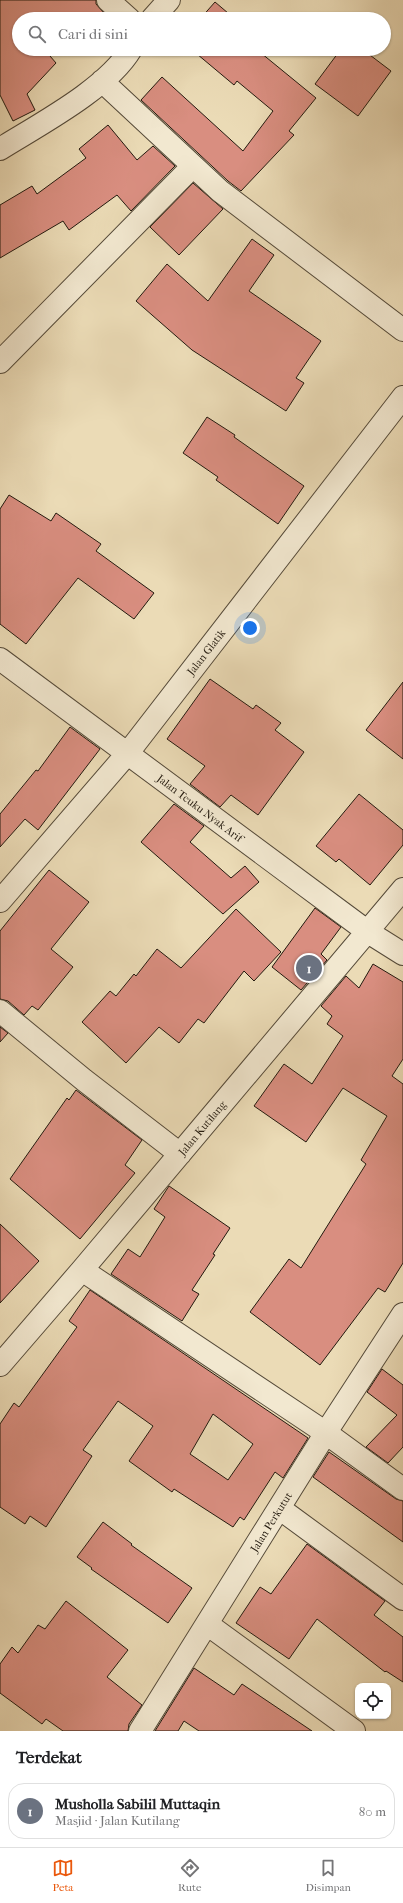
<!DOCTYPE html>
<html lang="id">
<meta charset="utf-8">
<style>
:root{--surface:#fff;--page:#f2f2f2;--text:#202124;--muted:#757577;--line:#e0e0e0;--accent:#ea580c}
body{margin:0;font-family:"IM FELL French Canon",serif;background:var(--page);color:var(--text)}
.controls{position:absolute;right:12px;bottom:12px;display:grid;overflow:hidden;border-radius:8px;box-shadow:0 1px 3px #0004}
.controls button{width:36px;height:36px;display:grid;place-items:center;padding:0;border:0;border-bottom:1px solid var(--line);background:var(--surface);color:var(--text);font:20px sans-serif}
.you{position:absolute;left:250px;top:628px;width:14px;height:14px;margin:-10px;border:3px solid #fff;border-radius:50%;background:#1a73e8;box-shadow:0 0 0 6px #1a73e833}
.badge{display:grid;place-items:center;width:26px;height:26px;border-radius:50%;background:var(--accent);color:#fff;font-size:13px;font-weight:700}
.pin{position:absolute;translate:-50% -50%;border:2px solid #fff;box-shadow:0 1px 4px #0006}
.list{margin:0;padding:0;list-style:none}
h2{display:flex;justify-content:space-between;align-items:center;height:52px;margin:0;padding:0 16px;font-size:17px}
h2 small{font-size:13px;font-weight:400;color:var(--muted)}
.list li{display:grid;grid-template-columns:26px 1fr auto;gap:12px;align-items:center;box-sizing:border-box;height:56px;margin:0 8px 8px;padding:0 8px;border:1px solid var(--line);border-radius:16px}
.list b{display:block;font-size:15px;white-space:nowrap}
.list p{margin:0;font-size:13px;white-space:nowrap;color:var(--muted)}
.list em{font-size:13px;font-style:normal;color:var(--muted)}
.icon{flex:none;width:22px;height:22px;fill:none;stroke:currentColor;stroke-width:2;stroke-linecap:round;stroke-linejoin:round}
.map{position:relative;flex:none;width:403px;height:1731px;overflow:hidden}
.search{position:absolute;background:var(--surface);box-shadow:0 1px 3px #0004;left:12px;right:12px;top:12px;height:44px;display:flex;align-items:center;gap:10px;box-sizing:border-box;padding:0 14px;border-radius:22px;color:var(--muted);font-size:15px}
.sheet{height:116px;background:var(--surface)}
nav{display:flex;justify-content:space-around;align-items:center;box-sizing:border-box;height:56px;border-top:1px solid var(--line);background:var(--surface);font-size:11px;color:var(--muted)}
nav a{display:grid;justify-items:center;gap:2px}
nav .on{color:var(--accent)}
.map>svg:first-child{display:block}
.building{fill:#d98e80;stroke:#231a0f;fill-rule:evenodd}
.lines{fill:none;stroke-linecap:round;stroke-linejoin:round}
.street-casing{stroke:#554a39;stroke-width:24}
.street{stroke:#f2e8d0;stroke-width:22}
.labels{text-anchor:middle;stroke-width:3;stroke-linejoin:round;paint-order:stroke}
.street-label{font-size:11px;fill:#231a0f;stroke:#f2e8d0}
</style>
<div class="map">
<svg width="403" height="1731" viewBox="0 0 403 1731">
<rect width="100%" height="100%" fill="#ebdbb6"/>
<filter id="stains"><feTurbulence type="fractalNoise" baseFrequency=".005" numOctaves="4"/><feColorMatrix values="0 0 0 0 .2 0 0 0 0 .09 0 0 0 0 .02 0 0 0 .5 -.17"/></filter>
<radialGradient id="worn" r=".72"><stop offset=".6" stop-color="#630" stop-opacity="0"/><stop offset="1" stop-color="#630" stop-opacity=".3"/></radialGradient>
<path class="building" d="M 0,0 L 96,0 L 96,4 L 104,13 L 99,19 L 50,19 L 43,13 L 37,19 L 19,19 L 19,49 L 44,49 L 56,63 L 27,94 L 35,110 L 13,121 L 0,95 Z
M 215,2 L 235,19 L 200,19 Z
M 191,49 L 265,49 L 261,53 L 316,98 L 289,131 L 294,135 L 241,191 L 228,181 L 141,100 L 162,77 L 243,151 L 273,111 L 237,81 L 234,85 Z
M 341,49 L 362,49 L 391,71 L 358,116 L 315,84 Z
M 108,125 L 137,160 L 153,146 L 175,166 L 131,211 L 117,195 L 69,230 L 63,221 L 0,258 L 0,205 L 32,186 L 37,194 L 86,158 L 79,149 Z
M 193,183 L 223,209 L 179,255 L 150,227 Z
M 252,239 L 274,255 L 249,291 L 321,341 L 296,378 L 304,383 L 286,411 L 192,350 L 136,301 L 167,264 L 208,301 Z
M 207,417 L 235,435 L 234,437 L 304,486 L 278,524 L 216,480 L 218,477 L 183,453 Z
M 9,495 L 51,521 L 56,513 L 101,544 L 96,551 L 154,593 L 134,619 L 78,578 L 26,644 L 0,624 L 0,509 Z
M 210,679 L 253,709 L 256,705 L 281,723 L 275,730 L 304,752 L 258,815 L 231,795 L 220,807 L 190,784 L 205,766 L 167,739 Z
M 403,682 L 403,759 L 366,730 Z
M 70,727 L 100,749 L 38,830 L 25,819 L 0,847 L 0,814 L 36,770 L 38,771 Z
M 359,794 L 403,830 L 403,845 L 370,885 L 339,859 L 336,862 L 316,846 Z
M 174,804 L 204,826 L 190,842 L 231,878 L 245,866 L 259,882 L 223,914 L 141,842 Z
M 49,870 L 89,902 L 51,949 L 73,967 L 38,1010 L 32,1006 L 24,1015 L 8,1001 L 0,999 L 0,931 Z
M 315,908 L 341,927 L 321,954 L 327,960 L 301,990 L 272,967 Z
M 236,909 L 281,952 L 254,981 L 244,971 L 204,1023 L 198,1019 L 179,1043 L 159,1027 L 126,1063 L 82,1022 L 110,991 L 116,996 L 134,974 L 136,976 L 157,949 L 181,968 Z
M 373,964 L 403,982 L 403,1059 L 392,1076 L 403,1084 L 403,1263 L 385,1292 L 378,1288 L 320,1365 L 250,1312 L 289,1259 L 301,1268 L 366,1164 L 361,1160 L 387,1116 L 343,1088 L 306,1142 L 254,1106 L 284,1064 L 312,1084 L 343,1036 L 327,1024 L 332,1016 L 321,1006 L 346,976 L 359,988 Z
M 0,1027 L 8,1033 L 0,1042 Z
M 76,1090 L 142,1140 L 125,1165 L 135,1173 L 80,1239 L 10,1179 L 67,1098 L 69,1100 Z
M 169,1186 L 230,1228 L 213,1254 L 215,1255 L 192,1290 L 199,1294 L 182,1321 L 111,1274 L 128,1249 L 140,1257 L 165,1217 L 154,1209 Z
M 0,1224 L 39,1261 L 0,1303 Z
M 90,1290 L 308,1438 L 283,1478 L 275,1472 L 244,1520 L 240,1517 L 233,1527 L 174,1489 L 172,1492 L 129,1461 L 153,1426 L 118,1401 L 83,1450 L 92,1456 L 46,1527 L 30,1516 L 25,1524 L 0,1507 L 0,1424 L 14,1403 L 19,1407 L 77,1327 L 69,1321 ZM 213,1414 L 253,1444 L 228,1480 L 190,1454 Z
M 382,1369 L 403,1385 L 403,1447 L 388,1463 L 366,1447 L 397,1415 L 367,1392 Z
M 329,1452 L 396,1499 L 403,1501 L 403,1542 L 313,1477 Z
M 103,1522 L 132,1544 L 131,1545 L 192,1588 L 168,1623 L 91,1569 L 92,1568 L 77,1557 Z
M 307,1544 L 385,1601 L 374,1615 L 403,1637 L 403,1682 L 386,1671 L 385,1672 L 317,1619 L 289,1659 L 236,1623 L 260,1587 L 271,1594 Z
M 66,1601 L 128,1650 L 107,1677 L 142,1705 L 129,1724 L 128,1731 L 63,1731 L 46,1719 L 42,1724 L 0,1693 L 0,1664 L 12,1647 L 18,1653 L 38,1625 L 45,1629 Z
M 194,1668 L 234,1695 L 242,1684 L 312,1731 L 199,1731 L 184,1721 L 178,1731 L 155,1731 Z"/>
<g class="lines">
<defs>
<path id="street" d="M 108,0 L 129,19
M 152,19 L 169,0
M 102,81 L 220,191 L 403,330
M 0,149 C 40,124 107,89 131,49
M 0,362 L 193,166
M 0,659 L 368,932 L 403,954
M 0,901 L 127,754 L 403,397
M 0,1011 L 84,1080 L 180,1154
M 82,1270 L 326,1433 L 403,1489
M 0,1365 L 82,1270 L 403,889
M 279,1508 L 403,1599
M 207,1624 L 354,1731
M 140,1731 L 332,1423 L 403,1314"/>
</defs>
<use href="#street" class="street-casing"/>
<use href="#street" class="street"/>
</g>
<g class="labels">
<g class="street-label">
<text transform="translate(206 652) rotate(-52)" y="4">Jalan Glatik</text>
<text transform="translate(200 808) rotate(37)" y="4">Jalan Teuku Nyak Arif</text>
<text transform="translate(202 1128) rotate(-50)" y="4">Jalan Kutilang</text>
<text transform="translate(271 1522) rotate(-58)" y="4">Jalan Perkutut</text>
</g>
</g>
<rect width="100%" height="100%" filter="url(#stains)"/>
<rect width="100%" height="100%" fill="url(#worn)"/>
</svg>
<div class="controls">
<button><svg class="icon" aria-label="locate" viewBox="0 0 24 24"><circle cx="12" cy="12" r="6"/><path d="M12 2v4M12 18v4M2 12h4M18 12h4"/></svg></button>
</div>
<div class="you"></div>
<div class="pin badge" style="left:309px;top:968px;background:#6b7280">1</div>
<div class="search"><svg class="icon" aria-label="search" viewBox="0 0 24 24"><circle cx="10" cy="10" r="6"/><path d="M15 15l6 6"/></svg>Cari di sini</div>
</div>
<section class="sheet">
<h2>Terdekat<small></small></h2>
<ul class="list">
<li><span class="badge" style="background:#6b7280">1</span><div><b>Musholla Sabilil Muttaqin</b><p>Masjid · Jalan Kutilang</p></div><em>80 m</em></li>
</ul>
</section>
<nav>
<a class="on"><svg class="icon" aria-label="map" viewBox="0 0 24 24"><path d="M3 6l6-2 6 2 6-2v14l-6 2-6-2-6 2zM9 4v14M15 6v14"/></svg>Peta</a>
<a><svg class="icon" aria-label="directions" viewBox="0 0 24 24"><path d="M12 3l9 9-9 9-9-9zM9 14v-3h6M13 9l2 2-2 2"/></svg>Rute</a>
<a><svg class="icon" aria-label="saved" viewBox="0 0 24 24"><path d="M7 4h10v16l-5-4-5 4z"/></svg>Disimpan</a>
</nav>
